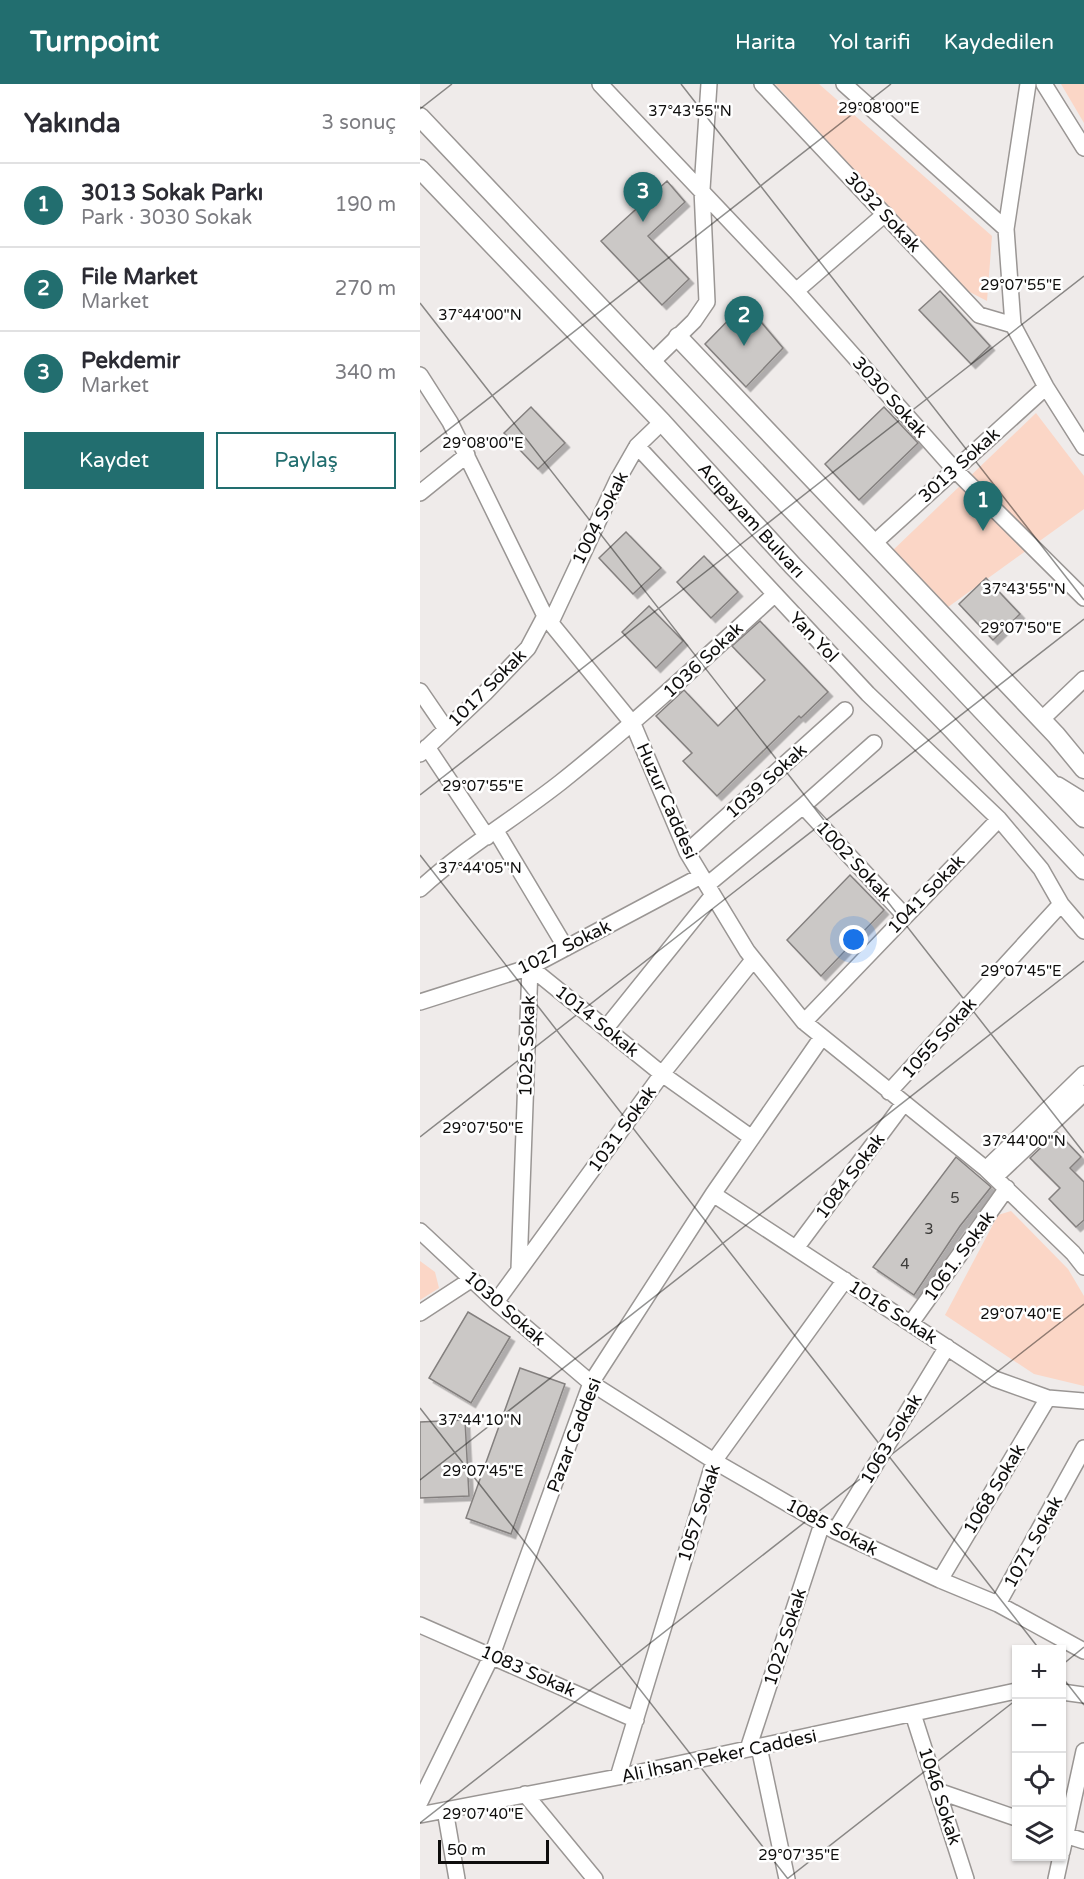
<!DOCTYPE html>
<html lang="tr">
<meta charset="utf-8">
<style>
:root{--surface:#fff;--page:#f7f7f7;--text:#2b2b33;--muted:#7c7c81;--line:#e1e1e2;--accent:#226e6f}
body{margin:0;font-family:"Varela Round",sans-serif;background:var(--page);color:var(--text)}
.controls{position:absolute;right:18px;bottom:18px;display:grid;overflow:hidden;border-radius:0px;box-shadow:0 2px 4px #0004}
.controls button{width:54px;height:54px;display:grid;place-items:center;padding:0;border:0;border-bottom:2px solid var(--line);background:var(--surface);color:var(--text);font:30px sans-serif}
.scale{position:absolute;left:18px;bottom:15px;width:111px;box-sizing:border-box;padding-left:6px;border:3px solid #0e0d0c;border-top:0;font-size:16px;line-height:21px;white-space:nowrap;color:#0e0d0c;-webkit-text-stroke:4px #fff;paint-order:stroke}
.you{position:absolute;left:434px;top:856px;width:21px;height:21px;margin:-15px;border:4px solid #fff;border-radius:50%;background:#1a73e8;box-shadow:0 0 0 9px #1a73e833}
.badge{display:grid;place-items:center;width:39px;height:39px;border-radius:50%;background:var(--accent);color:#fff;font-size:20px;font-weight:700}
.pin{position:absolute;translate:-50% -50px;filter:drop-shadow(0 2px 3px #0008)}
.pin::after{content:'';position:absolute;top:32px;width:21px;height:18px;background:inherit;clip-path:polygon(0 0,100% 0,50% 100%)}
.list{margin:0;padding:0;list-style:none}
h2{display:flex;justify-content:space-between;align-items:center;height:78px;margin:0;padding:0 24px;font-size:26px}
h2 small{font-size:20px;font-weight:400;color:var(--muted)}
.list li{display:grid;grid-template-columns:39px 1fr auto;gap:18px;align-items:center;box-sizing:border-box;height:84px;padding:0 24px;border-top:2px solid var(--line)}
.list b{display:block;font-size:22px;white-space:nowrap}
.list p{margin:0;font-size:20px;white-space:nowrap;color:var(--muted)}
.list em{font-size:20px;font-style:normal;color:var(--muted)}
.actions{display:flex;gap:12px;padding:18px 24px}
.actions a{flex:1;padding:14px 0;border:2px solid var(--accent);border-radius:0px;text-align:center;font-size:21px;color:var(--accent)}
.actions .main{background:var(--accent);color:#fff}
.icon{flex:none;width:33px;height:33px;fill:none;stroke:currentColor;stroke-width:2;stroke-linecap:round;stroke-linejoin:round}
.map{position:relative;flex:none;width:664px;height:1795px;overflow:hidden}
header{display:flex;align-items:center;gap:36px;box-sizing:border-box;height:84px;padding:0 30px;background:var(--accent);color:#fff}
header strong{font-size:28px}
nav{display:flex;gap:33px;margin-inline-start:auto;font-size:21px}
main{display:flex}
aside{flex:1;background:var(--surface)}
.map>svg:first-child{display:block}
.green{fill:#fbd6c6}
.building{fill:#cbc8c6;stroke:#84807f;stroke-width:1.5;filter:url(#shadow)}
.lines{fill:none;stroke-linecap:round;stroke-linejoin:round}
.minor-casing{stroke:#9a9694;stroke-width:18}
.major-casing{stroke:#9a9694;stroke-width:21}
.minor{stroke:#fff;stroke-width:15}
.major{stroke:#fff;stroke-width:18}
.ticks{fill:none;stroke:#0e0d0c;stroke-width:1.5;stroke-opacity:0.45}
.labels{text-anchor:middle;stroke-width:5;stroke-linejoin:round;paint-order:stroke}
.number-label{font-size:15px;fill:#3d3c3a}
.street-label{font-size:18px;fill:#0e0d0c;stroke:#fff}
.ticks-label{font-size:15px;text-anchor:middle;fill:#0e0d0c;stroke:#fff;stroke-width:5;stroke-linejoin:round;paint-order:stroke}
</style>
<header>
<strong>Turnpoint</strong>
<nav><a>Harita</a><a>Yol tarifi</a><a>Kaydedilen</a></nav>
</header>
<main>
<aside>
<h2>Yakında<small>3 sonuç</small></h2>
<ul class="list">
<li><span class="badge">1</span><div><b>3013 Sokak Parkı</b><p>Park · 3030 Sokak</p></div><em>190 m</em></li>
<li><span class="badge">2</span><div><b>File Market</b><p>Market</p></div><em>270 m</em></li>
<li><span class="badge">3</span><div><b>Pekdemir</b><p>Market</p></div><em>340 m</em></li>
</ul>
<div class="actions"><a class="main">Kaydet</a><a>Paylaş</a></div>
</aside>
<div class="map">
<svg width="664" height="1795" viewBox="0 0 664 1795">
<defs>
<filter id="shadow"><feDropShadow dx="4.5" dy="4.5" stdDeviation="0" flood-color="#0004"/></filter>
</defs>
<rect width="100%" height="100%" fill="#efebea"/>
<path class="green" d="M 355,0 L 399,0 L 572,152 L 567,217 L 544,205 Z
M 641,0 L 664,0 L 664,39 Z
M 616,329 L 664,392 L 664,425 L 524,526 L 470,469 Z
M 591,1127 L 648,1185 L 664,1212 L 664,1302 L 614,1290 L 525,1231 L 578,1131 Z
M 0,1177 L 15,1188 L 19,1204 L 0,1216 Z"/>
<path class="building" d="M 247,97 L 265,118 L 228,152 L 269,195 L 242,221 L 181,157 Z
M 520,207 L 570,262 L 551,280 L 499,226 Z
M 325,219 L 363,264 L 326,303 L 285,260 Z
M 111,323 L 145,359 L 118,385 L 84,349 Z
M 464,323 L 498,359 L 439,416 L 405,380 Z
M 206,448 L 241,484 L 213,510 L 179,474 Z
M 284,472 L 318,508 L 291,534 L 257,498 Z
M 566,494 L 600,530 L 573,556 L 539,520 Z
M 229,522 L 263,557 L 236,584 L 202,548 Z
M 340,537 L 408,608 L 381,634 L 379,632 L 297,712 L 263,677 L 272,669 L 236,632 L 264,606 L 298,642 L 345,596 L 312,562 Z
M 430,791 L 464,826 L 401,892 L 367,856 Z
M 637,1048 L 661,1073 L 650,1084 L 664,1098 L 664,1136 L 656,1143 L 629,1115 L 640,1104 L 610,1074 Z
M 536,1073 L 571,1103 L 540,1142 L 494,1211 L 453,1183 Z
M 48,1228 L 90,1253 L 51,1319 L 9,1294 Z
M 100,1284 L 145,1300 L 91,1450 L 46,1434 Z
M 45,1336 L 49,1412 L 0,1414 L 0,1338 Z"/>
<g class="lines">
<defs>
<path id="minor" d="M 180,0 L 376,207 L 534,385 L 664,514
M 342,0 L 559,231 L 593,241
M 424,0 L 586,145
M 608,0 L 586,145 L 593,241 L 626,303 L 664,363
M 624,0 L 664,64
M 376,207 L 465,130
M 231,279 L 274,237 L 287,218 L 282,105 L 289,0
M 0,291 L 30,338 L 125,532 L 213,640 L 267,768 L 327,867 L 384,938 L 566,1085 L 653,1169 L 664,1183
M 217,362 L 448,610 L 579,735 L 621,785 L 641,820 L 664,847
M 0,409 L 47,371
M 453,460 L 626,303
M 131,538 L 197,397 L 217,362 L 242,338
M 0,607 L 26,645
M 621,636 L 664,595
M 7,663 L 67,753
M 0,670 L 65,609 L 108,564 L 125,532
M 638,701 L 664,717
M 383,722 L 485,832
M 76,747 L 146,864
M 267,768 L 425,626
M 287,801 L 383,722 L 454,659
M 0,805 C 43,765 94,735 141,698 C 215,639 284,575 354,511
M 110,883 L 242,990 L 332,1054
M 0,918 L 110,883 L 281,792
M 384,938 L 579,735
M 186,944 L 293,811
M 469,1008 L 641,820
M 566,1085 L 664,990
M 575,1093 L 664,1009
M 293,1110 L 575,1295 L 628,1314 L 664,1317
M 0,1147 L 76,1218 L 171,1299 L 294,1377 L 415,1447 L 520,1496 L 578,1520 L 664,1567
M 376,1164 L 484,1019
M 99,1185 L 110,883
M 76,1218 L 242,990 L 333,876
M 0,1229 L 52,1195
M 491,1239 L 587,1104
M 415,1447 L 527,1263
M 520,1496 L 628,1314
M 578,1520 L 664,1364
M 0,1541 L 216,1636
M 642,1608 L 664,1611
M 493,1630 L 546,1795
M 339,1663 L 367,1795
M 328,1665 L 402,1440
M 198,1693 L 294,1377 L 425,1196
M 518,1707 L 596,1734
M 105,1710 L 175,1795
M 0,1718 L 72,1571 L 171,1299 L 293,1110 L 402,953
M 25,1726 L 37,1795
M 0,1731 L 198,1693 L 596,1607
M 642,1750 L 664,1757
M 642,1768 L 664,1667
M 636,1795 L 641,1772"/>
<g id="major">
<path d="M 0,33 L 664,734"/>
<path id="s1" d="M 0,85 L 242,338 L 373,482 L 530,643 L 664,786"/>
<path d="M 258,253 L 636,651 L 664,685"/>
</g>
</defs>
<use href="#minor" class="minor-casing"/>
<use href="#major" class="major-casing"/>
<use href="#minor" class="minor"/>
<use href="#major" class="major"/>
</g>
<path class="ticks" d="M 261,0 L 664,516M 0,25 L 32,0M 0,219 L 664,1069M 0,368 L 471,0M 0,711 L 664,192M 0,771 L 620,1566M 0,1053 L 664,535M 0,1324 L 368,1795M 0,1396 L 664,877M 642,1581 L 664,1563M 642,1593 L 664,1621M 0,1739 L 664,1220M 367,1795 L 596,1616"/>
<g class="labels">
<g class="number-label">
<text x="535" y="1119">5</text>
<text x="509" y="1150">3</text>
<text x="485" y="1185">4</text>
</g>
<g class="street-label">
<text transform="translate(463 128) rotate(47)" y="6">3032 Sokak</text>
<text transform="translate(470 313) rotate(48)" y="6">3030 Sokak</text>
<text transform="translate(539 381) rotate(-42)" y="6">3013 Sokak</text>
<text transform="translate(180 434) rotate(-63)" y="6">1004 Sokak</text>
<text dy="6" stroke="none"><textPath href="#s1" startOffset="483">Acıpayam Bulvarı</textPath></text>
<text transform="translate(394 553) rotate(46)" y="6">Yan Yol</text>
<text transform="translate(283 576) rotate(-43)" y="6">1036 Sokak</text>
<text transform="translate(67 604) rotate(-45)" y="6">1017 Sokak</text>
<text transform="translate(346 697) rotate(-42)" y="6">1039 Sokak</text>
<text transform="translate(247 717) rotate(66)" y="6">Huzur Caddesi</text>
<text transform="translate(434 777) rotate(47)" y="6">1002 Sokak</text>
<text transform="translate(506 810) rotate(-46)" y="6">1041 Sokak</text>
<text transform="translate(144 863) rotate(-26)" y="6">1027 Sokak</text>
<text transform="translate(177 937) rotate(39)" y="6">1014 Sokak</text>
<text transform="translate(519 954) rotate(-48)" y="6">1055 Sokak</text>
<text transform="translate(107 962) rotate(-88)" y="6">1025 Sokak</text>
<text transform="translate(202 1045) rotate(-54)" y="6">1031 Sokak</text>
<text transform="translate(430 1092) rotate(-53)" y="6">1084 Sokak</text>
<text transform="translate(539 1172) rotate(-54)" y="6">1061. Sokak</text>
<text transform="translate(85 1224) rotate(42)" y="6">1030 Sokak</text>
<text transform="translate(473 1228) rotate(33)" y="6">1016 Sokak</text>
<text transform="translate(154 1351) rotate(-69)" y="6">Pazar Caddesi</text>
<text transform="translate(471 1355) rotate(-59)" y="6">1063 Sokak</text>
<text transform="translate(574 1405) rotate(-59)" y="6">1068 Sokak</text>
<text transform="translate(279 1429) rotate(-72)" y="6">1057 Sokak</text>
<text transform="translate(412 1443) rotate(28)" y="6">1085 Sokak</text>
<text transform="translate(613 1458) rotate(-61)" y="6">1071 Sokak</text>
<text transform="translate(365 1553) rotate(-72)" y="6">1022 Sokak</text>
<text transform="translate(108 1587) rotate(24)" y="6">1083 Sokak</text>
<text transform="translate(299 1672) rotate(-12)" y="6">Ali İhsan Peker Caddesi</text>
<text transform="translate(520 1712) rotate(72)" y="6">1046 Sokak</text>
</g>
</g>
<g class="ticks-label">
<text x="459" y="29">29°08'00"E</text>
<text x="270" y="32">37°43'55"N</text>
<text x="601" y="206">29°07'55"E</text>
<text x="60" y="236">37°44'00"N</text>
<text x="63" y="364">29°08'00"E</text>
<text x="604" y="510">37°43'55"N</text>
<text x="601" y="549">29°07'50"E</text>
<text x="63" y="707">29°07'55"E</text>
<text x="60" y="789">37°44'05"N</text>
<text x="601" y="892">29°07'45"E</text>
<text x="63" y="1049">29°07'50"E</text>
<text x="604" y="1062">37°44'00"N</text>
<text x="601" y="1235">29°07'40"E</text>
<text x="60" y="1341">37°44'10"N</text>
<text x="63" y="1392">29°07'45"E</text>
<text x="63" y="1735">29°07'40"E</text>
<text x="379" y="1776">29°07'35"E</text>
</g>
</svg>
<div class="controls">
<button>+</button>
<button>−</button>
<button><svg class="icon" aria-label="locate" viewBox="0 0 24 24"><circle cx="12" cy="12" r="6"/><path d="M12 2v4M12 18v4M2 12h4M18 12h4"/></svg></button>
<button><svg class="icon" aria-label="layers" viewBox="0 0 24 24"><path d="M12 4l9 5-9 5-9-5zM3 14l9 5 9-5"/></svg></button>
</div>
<div class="scale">50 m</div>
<div class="you"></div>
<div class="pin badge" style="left:563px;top:447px">1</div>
<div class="pin badge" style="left:324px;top:262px">2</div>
<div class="pin badge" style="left:223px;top:138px">3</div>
</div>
</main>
